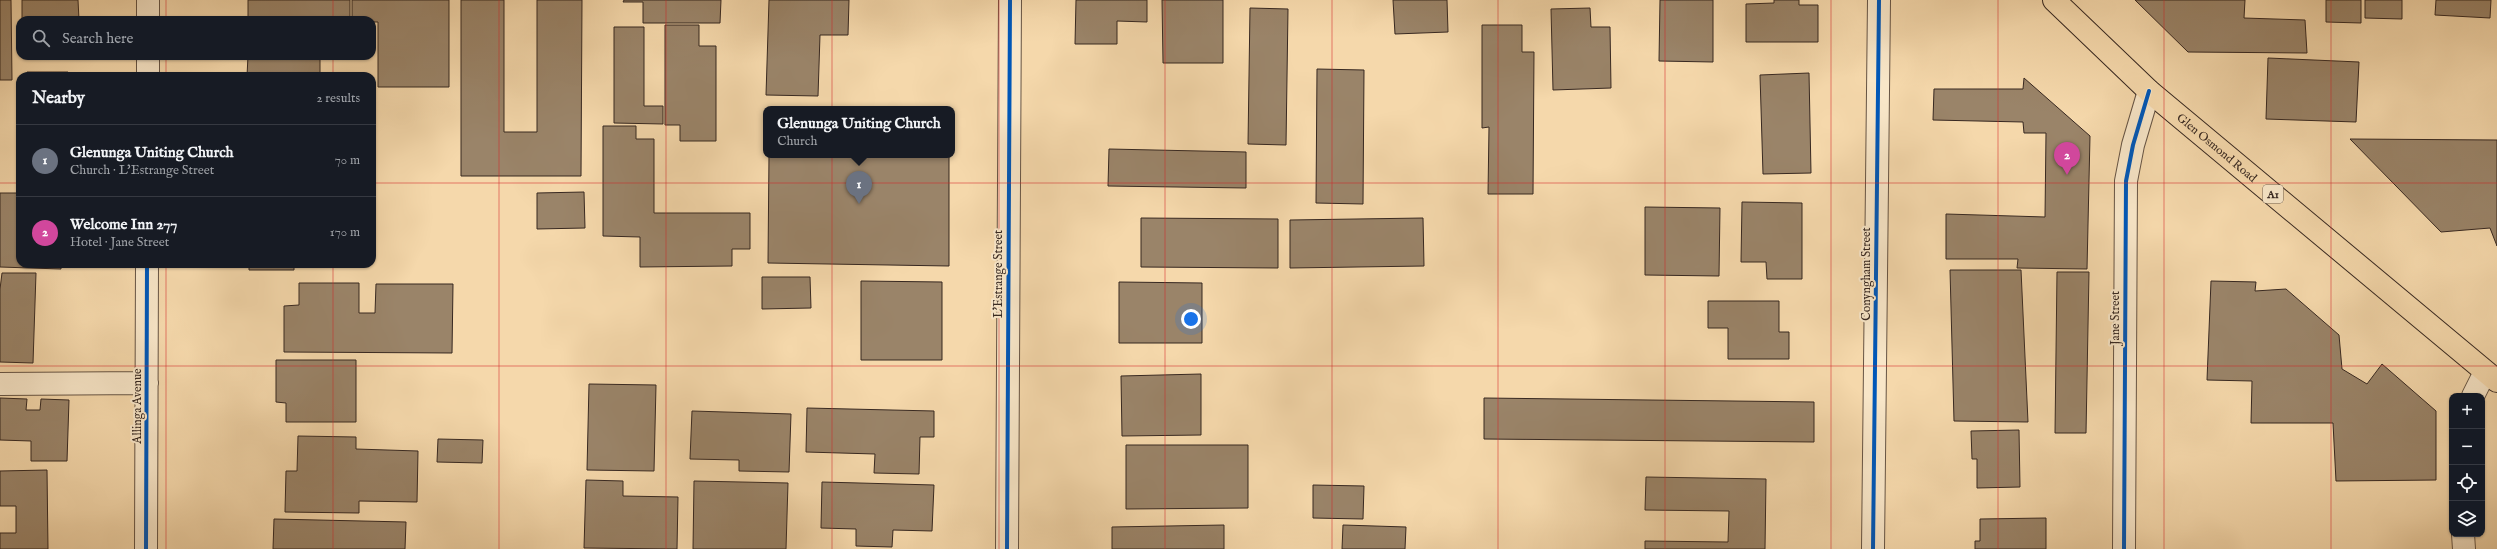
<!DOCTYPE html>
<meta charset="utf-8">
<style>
:root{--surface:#171b24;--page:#20242c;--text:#f1f3f6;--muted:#9ea1a6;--line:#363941;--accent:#2563eb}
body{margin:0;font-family:"IM FELL English",serif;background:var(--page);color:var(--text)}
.controls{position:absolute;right:12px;bottom:12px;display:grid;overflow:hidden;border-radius:8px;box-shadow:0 1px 3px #0004}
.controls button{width:36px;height:36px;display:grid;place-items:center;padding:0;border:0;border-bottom:1px solid var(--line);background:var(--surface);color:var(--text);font:20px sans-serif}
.you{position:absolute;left:1191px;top:319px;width:14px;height:14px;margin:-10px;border:3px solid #fff;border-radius:50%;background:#1a73e8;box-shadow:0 0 0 6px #1a73e833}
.badge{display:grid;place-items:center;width:26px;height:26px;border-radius:50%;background:var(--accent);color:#fff;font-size:13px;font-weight:700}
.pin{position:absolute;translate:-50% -33px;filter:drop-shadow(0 1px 2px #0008)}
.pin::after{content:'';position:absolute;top:21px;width:14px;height:12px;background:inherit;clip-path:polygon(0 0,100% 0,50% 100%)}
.popup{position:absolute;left:763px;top:106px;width:192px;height:52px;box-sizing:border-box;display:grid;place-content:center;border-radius:8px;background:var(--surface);filter:drop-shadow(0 1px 3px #0005);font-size:13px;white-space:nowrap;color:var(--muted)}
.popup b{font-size:15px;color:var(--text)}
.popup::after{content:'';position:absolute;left:50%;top:100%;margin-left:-8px;border:8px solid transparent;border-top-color:var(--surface)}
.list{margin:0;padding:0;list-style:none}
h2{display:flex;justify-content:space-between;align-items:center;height:52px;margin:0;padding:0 16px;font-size:17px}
h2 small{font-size:13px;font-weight:400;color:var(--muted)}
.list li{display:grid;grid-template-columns:26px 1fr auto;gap:12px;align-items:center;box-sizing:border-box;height:72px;padding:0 16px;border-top:1px solid var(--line)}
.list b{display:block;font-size:15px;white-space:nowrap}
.list p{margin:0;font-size:13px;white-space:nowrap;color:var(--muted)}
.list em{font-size:13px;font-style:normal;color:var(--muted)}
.icon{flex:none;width:22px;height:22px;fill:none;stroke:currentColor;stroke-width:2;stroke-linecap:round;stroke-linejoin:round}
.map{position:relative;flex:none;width:2497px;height:549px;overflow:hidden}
.search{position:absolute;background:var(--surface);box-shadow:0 1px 3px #0004;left:16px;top:16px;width:360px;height:44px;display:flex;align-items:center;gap:10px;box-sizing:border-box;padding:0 14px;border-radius:12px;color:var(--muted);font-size:15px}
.panel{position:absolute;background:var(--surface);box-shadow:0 1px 3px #0004;left:16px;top:72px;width:360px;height:196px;border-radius:12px}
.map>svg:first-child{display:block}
.building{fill:#9a8469;stroke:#372821}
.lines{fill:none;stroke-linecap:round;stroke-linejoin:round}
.minor-casing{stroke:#665444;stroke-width:24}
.highway-casing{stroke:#372821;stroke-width:24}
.minor{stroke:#f8e6c8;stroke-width:22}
.highway{stroke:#f5d8ab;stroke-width:22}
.cycleway-casing{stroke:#f8e6c8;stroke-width:6}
.cycleway{stroke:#0057b8;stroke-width:4}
.grid{fill:none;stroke:#d62828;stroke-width:1;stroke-opacity:0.55}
.labels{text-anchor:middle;stroke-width:4;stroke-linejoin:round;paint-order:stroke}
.shield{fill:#f8e6c8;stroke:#716153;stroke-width:1}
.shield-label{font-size:11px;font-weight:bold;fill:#372821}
.street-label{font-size:12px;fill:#372821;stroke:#f8e6c8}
</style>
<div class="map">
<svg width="2497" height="549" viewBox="0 0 2497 549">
<rect width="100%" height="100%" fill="#f5d8ab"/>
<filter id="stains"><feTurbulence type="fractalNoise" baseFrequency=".005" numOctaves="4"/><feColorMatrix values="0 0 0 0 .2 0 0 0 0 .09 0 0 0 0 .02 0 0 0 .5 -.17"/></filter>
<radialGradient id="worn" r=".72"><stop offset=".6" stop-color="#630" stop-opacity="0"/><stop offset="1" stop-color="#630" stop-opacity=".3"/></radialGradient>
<path class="building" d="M 0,0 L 11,0 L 12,80 L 0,80 Z
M 22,0 L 78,0 L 79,20 L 22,20 Z
M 248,0 L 350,0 L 350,20 L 248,20 Z
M 352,0 L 449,0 L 449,87 L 378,87 L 378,22 L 372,22 L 372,20 L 352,20 Z
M 461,0 L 504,0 L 504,132 L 537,132 L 537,0 L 582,0 L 581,176 L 461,176 Z
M 624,0 L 721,0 L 720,23 L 643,23 L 643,2 L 623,2 Z
M 769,0 L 849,0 L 848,35 L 820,35 L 818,96 L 766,95 Z
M 1076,0 L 1147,0 L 1147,22 L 1117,21 L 1117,44 L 1075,44 Z
M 1162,0 L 1223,0 L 1223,63 L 1163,63 Z
M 1393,0 L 1447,0 L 1448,32 L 1395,34 Z
M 1660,0 L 1713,0 L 1713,62 L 1659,61 Z
M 1774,0 L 1799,0 L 1799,5 L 1818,5 L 1818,42 L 1746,42 L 1746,4 L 1774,3 Z
M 2135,0 L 2245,0 L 2244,18 L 2305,20 L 2307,53 L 2188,52 Z
M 2326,0 L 2361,0 L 2361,23 L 2326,22 Z
M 2365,0 L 2402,0 L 2402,19 L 2365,18 Z
M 2436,0 L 2491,0 L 2490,18 L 2435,15 Z
M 1250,8 L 1288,9 L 1286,145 L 1248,144 Z
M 1590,8 L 1591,27 L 1610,27 L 1611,88 L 1553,90 L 1551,9 Z
M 665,25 L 699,25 L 699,46 L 716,46 L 716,141 L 680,141 L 680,125 L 665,125 Z
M 1482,25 L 1522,25 L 1522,52 L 1534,52 L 1533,194 L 1488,194 L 1489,127 L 1482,128 Z
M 614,27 L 644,27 L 644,106 L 663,106 L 663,124 L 614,123 Z
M 248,56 L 320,56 L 320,76 L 247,76 Z
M 2268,58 L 2359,62 L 2356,122 L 2266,119 Z
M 1317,69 L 1364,70 L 1363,204 L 1316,203 Z
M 27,72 L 68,72 L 68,76 L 27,76 Z
M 1809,73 L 1811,173 L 1763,174 L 1760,75 Z
M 2024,78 L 2090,136 L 2087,269 L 2017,268 L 2018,259 L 1946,259 L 1946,214 L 2045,217 L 2046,133 L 2024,133 L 2023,122 L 1933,120 L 1934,89 L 2023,89 Z
M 603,126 L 636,126 L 636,139 L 654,139 L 654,213 L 750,213 L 750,249 L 732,249 L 732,266 L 640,267 L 640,237 L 603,236 Z
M 2350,139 L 2497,140 L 2497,246 L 2490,228 L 2441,232 Z
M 1109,149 L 1246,152 L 1246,188 L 1108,186 Z
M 769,155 L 949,155 L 949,266 L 768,263 Z
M 584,192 L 585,228 L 537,229 L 537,193 Z
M 0,193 L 20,193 L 20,264 L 61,264 L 61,269 L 0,267 Z
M 1742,202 L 1802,203 L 1802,279 L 1767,279 L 1766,262 L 1741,262 Z
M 1645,207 L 1720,208 L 1719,276 L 1645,275 Z
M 1141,218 L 1278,219 L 1278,268 L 1141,267 Z
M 1423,218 L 1424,266 L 1290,268 L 1290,220 Z
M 249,264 L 294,264 L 294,270 L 249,270 Z
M 1950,270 L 2021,270 L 2028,422 L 1954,421 Z
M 2057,272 L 2089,272 L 2086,433 L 2055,433 Z
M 2,273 L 36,273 L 33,363 L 0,362 L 0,289 Z
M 762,277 L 810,277 L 811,308 L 762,309 Z
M 861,281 L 942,282 L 942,360 L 861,360 Z
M 2211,281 L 2256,282 L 2255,291 L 2286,289 L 2339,335 L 2342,369 L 2367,384 L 2382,364 L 2436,411 L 2436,480 L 2336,481 L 2333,423 L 2251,423 L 2252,381 L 2207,380 Z
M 1119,282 L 1202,283 L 1202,343 L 1119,343 Z
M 299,283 L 359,283 L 359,313 L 375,313 L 376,284 L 453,284 L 452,353 L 284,352 L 284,306 L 299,305 Z
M 1708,301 L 1779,301 L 1779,332 L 1789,332 L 1789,359 L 1728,359 L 1728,328 L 1708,328 Z
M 276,360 L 356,360 L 356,422 L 286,422 L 286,403 L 276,402 Z
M 1201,374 L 1201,435 L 1122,436 L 1121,376 Z
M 589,384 L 656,385 L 654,471 L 587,470 Z
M 0,398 L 27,399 L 26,410 L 40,410 L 41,399 L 69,400 L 67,461 L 31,461 L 31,441 L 0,440 Z
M 1484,398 L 1814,402 L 1814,442 L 1484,439 Z
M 807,408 L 934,411 L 934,437 L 920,437 L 919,474 L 874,473 L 875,454 L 806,452 Z
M 692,411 L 791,414 L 789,472 L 739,471 L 739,460 L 690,459 Z
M 2019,430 L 2020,487 L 1977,488 L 1977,459 L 1972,459 L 1971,431 Z
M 298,436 L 356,437 L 356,449 L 418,451 L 417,502 L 359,501 L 359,513 L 285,512 L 286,471 L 297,471 Z
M 438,439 L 483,440 L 482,463 L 437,462 Z
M 1126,445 L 1248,445 L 1248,508 L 1126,509 Z
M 47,470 L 48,549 L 0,549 L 0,533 L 16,533 L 16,506 L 0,506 L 0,471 Z
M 1646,477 L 1766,479 L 1765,549 L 1645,549 L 1645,541 L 1728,542 L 1729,511 L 1645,510 Z
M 586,480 L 623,481 L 623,496 L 678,497 L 677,549 L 584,548 Z
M 694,481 L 788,483 L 786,549 L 693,549 Z
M 822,482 L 934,485 L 932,531 L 893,530 L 892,547 L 856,546 L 856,529 L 821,528 Z
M 1313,485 L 1364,486 L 1363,519 L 1313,518 Z
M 2046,518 L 2046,549 L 1975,549 L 1975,541 L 1980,541 L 1980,519 Z
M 274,519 L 406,522 L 405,549 L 273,549 Z
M 1224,525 L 1224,549 L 1112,549 L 1112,527 Z
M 1343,525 L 1406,527 L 1405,549 L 1342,549 Z"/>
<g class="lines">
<defs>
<path id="minor" d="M 148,20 L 148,0
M 148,76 L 148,56
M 0,384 L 147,383
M 2473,396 L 2485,372
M 2463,534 L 2464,549
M 146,549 L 147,264
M 1007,549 L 1010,0
M 1873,549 L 1879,0
M 2124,549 L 2126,181 L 2133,145 L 2149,91"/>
<g id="highway">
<path id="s1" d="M 2054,0 L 2149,91 L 2497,381"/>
</g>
</defs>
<use href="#minor" class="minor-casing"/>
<use href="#highway" class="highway-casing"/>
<use href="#minor" class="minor"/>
<use href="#highway" class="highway"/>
<defs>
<path id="cycleway" d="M 146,549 L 147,264
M 1007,549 L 1010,0
M 1873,549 L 1879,0
M 2124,549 L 2126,181 L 2133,145 L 2149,91"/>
</defs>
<use href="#cycleway" class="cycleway-casing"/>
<use href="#cycleway" class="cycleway"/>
</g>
<path class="grid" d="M 166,0 L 166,20M 333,0 L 333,20M 499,0 L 499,549M 666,0 L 666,549M 832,0 L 832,549M 999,0 L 999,549M 1165,0 L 1165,549M 1332,0 L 1332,549M 1498,0 L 1498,549M 1665,0 L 1665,549M 1831,0 L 1831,549M 1998,0 L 1998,549M 2164,0 L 2164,549M 2331,0 L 2331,549M 166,56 L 166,76M 333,56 L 333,76M 0,183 L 20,183M 372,183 L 2497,183M 166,264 L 166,549M 333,264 L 333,549M 0,366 L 2497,366"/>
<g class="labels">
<rect class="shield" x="2263" y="185" width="20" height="18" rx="3"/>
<g class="shield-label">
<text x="2273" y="198">A1</text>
</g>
<g class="street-label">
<text dy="4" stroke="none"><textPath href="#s1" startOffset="220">Glen Osmond Road</textPath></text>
<text transform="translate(998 274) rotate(-90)" y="4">L'Estrange Street</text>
<text transform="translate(1866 274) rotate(-90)" y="4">Conyngham Street</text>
<text transform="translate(2115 318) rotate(-90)" y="4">Jane Street</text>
<text transform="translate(137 406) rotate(-90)" y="4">Allinga Avenue</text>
</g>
</g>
<rect width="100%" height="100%" filter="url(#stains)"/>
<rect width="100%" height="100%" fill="url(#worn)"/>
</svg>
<div class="controls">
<button>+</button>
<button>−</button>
<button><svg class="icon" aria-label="locate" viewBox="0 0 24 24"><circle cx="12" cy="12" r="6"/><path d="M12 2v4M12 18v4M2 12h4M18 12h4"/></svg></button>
<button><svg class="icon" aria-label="layers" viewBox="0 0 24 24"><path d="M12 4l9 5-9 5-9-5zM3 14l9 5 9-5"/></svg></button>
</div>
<div class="you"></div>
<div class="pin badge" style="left:859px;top:204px;background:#6b7280">1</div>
<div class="popup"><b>Glenunga Uniting Church</b>Church</div>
<div class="pin badge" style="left:2067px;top:175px;background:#d1479c">2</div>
<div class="search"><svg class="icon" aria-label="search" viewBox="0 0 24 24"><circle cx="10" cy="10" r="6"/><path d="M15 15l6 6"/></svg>Search here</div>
<section class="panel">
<h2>Nearby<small>2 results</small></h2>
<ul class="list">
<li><span class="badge" style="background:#6b7280">1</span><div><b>Glenunga Uniting Church</b><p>Church · L'Estrange Street</p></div><em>70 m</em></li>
<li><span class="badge" style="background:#d1479c">2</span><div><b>Welcome Inn 277</b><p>Hotel · Jane Street</p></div><em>170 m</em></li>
</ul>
</section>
</div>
